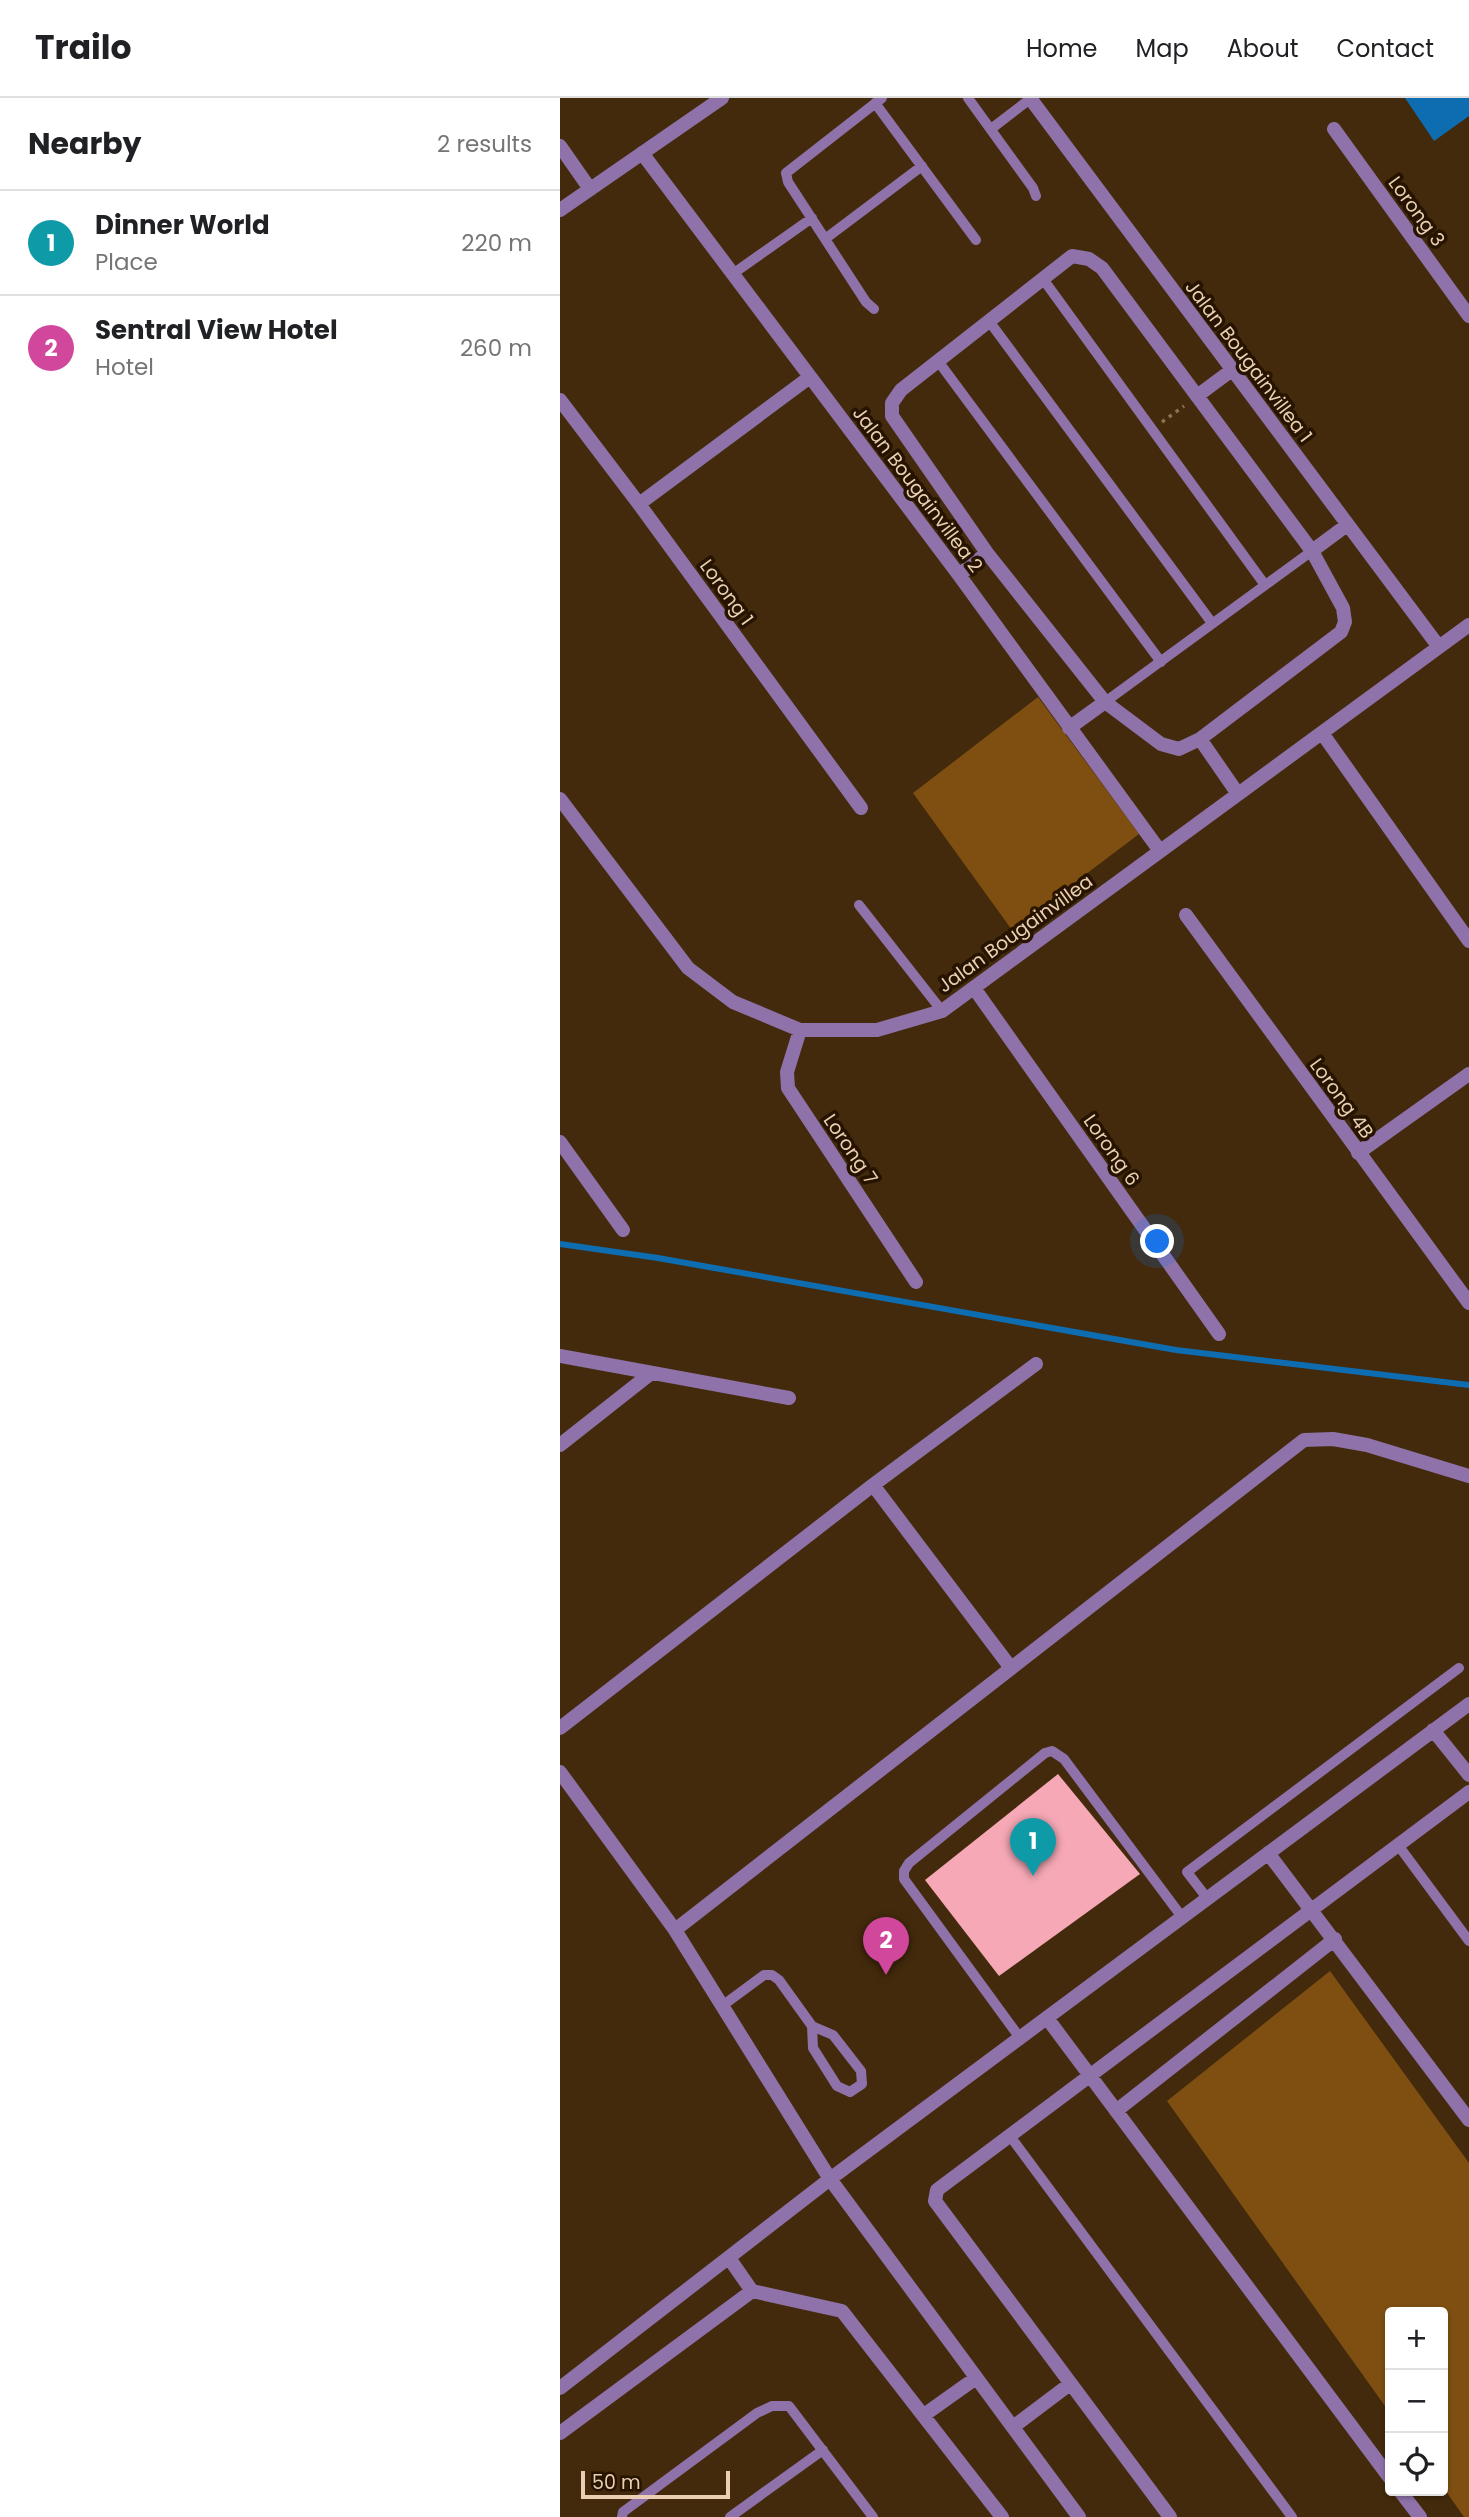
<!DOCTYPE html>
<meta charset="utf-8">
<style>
:root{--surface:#fff;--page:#f6f6f6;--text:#202124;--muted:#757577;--line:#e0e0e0;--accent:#2563eb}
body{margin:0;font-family:Poppins,sans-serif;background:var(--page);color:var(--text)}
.controls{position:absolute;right:21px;bottom:21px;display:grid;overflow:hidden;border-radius:7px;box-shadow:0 2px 5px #0004}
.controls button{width:63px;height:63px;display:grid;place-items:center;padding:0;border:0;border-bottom:2px solid var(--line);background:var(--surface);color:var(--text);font:35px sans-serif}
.scale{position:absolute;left:21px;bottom:18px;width:149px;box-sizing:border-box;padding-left:7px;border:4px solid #eacfb4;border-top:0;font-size:19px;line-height:24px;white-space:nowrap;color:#eacfb4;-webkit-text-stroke:5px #261300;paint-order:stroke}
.you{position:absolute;left:598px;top:1144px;width:24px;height:24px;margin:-18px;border:5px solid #fff;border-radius:50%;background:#1a73e8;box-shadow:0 0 0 10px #1a73e833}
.badge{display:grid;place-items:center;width:46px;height:46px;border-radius:50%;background:var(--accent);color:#fff;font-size:23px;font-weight:700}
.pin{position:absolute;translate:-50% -58px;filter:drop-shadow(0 2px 4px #0008)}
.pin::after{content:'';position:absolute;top:37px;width:24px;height:21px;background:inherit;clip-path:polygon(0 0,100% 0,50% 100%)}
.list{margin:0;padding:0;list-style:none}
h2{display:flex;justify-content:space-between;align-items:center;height:91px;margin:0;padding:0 28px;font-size:30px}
h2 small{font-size:23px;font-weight:400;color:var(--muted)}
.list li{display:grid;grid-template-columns:46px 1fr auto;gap:21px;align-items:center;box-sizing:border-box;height:105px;padding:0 28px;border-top:2px solid var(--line)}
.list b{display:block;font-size:26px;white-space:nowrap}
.list p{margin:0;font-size:23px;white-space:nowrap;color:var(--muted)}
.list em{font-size:23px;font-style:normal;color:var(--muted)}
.icon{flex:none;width:38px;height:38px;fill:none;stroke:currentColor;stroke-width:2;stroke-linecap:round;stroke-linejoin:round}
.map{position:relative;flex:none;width:909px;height:2419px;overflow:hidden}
header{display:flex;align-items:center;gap:42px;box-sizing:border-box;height:98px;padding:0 35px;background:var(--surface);border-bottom:2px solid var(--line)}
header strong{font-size:33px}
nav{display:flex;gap:38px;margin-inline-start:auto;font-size:24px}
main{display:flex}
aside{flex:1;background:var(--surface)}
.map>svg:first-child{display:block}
.green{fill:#7e4f11}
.water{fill:#0e6db1}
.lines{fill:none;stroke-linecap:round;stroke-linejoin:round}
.stream{stroke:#0e6db1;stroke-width:6}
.building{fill:#f6a8b6}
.path{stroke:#8a7054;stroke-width:3.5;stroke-dasharray:3.5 5;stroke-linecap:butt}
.lane{stroke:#8e72a9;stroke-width:10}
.street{stroke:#8e72a9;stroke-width:14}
.labels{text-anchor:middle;stroke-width:7;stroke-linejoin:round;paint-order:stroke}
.street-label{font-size:19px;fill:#eacfb4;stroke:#261300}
</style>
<header>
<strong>Trailo</strong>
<nav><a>Home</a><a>Map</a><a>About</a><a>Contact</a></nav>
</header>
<main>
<aside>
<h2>Nearby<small>2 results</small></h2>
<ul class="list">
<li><span class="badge" style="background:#0f9aa8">1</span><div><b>Dinner World</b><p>Place</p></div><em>220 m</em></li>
<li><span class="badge" style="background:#d1479c">2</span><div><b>Sentral View Hotel</b><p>Hotel</p></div><em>260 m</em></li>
</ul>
</aside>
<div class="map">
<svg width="909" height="2419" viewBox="0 0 909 2419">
<rect width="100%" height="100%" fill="#432a0c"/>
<path class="green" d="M 478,599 L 579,736 L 452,832 L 353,695 Z
M 770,1873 L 909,2065 L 909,2419 L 904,2419 L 883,2389 L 883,2214 L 830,2214 L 830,2315 L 607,2003 Z"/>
<path class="water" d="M 845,0 L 909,0 L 909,18 L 874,43 Z"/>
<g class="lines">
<path class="stream" d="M 0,1146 L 98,1160 L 616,1252 L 909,1287"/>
</g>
<path class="building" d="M 498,1676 L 580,1776 L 439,1878 L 365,1782 Z"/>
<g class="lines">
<path class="path" d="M 602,324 L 624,308"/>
<path class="lane" d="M 408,0 L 473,90 L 476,98
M 315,5 L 416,142
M 431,31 L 470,1
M 265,141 L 362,68
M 174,175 L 252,120
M 483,181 L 705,487
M 314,211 L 306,204 L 228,84 L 226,75 L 322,0
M 429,223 L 652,525
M 378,263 L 601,564
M 545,604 L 752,453
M 299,807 L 382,913
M 838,1747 L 909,1843
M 647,1800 L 627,1774 L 899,1570
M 162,1908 L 204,1877 L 212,1877 L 219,1882 L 252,1928 L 273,1937 L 301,1973 L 302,1986 L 290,1994 L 277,1988 L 253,1950 L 252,1928
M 460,1940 L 344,1781 L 344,1773 L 349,1765 L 485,1655 L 492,1653 L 504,1661 L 622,1819
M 450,2038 L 732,2419
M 62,2419 L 63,2414 L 197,2315 L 212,2308 L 229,2308 L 313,2419
M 170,2419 L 263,2352"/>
<path class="street" d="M 470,0 L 879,549
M 774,31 L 909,218
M 0,48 L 30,91
M 82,55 L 399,477 L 600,753
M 0,112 L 162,0
M 512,158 L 529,161 L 542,170 L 752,453 L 783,510 L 785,524 L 781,534 L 640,641 L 619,651 L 601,646 L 545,604 L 427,455 L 332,318 L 332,305 L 341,292 Z
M 637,298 L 672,272
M 0,302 L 79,406 L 301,710
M 79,406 L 250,279
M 752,453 L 787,427
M 399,477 L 427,455
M 509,630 L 545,604
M 762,635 L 909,843
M 640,641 L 678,696
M 0,701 L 128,870 L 173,904 L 240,932 L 317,932 L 382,913 L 909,527
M 626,817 L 909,1205
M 414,890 L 659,1236
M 240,932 L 227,974 L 228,990 L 356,1184
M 0,1044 L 63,1132
M 798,1055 L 909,976
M 0,1258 L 229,1300
M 0,1347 L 90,1276
M 313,1387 L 451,1570
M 0,1630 L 313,1387 L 476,1266
M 873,1632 L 909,1677
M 0,1674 L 115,1832 L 270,2081 L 519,2419
M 708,1755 L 909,2022
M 115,1832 L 744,1342 L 773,1341 L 807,1347 L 909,1378
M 487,1920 L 830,2380
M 556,2013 L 775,1841
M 169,2160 L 192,2193 L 282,2213 L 442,2419
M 0,2290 L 270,2081 L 909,1606
M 364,2317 L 416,2280
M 453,2329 L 510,2286
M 0,2335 L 192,2193
M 840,2393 L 860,2419
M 610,2419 L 375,2103 L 377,2092 L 909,1694"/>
</g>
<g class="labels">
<g class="street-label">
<text transform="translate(857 113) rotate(54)" y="7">Lorong 3</text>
<text transform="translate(689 263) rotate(53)" y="7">Jalan Bougainvillea 1</text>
<text transform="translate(358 391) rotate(53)" y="7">Jalan Bougainvillea 2</text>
<text transform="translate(167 494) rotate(54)" y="7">Lorong 1</text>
<text transform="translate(455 835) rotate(-36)" y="7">Jalan Bougainvillea</text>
<text transform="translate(782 1000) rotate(54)" y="7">Lorong 4B</text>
<text transform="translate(291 1051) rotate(56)" y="7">Lorong 7</text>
<text transform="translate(552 1052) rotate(55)" y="7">Lorong 6</text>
</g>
</g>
</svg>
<div class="controls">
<button>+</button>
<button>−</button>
<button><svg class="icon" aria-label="locate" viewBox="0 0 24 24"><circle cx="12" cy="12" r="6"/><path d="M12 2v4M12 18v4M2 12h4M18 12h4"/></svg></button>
</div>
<div class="scale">50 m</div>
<div class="you"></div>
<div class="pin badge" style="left:473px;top:1778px;background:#0f9aa8">1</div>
<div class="pin badge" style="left:326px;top:1877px;background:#d1479c">2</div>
</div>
</main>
